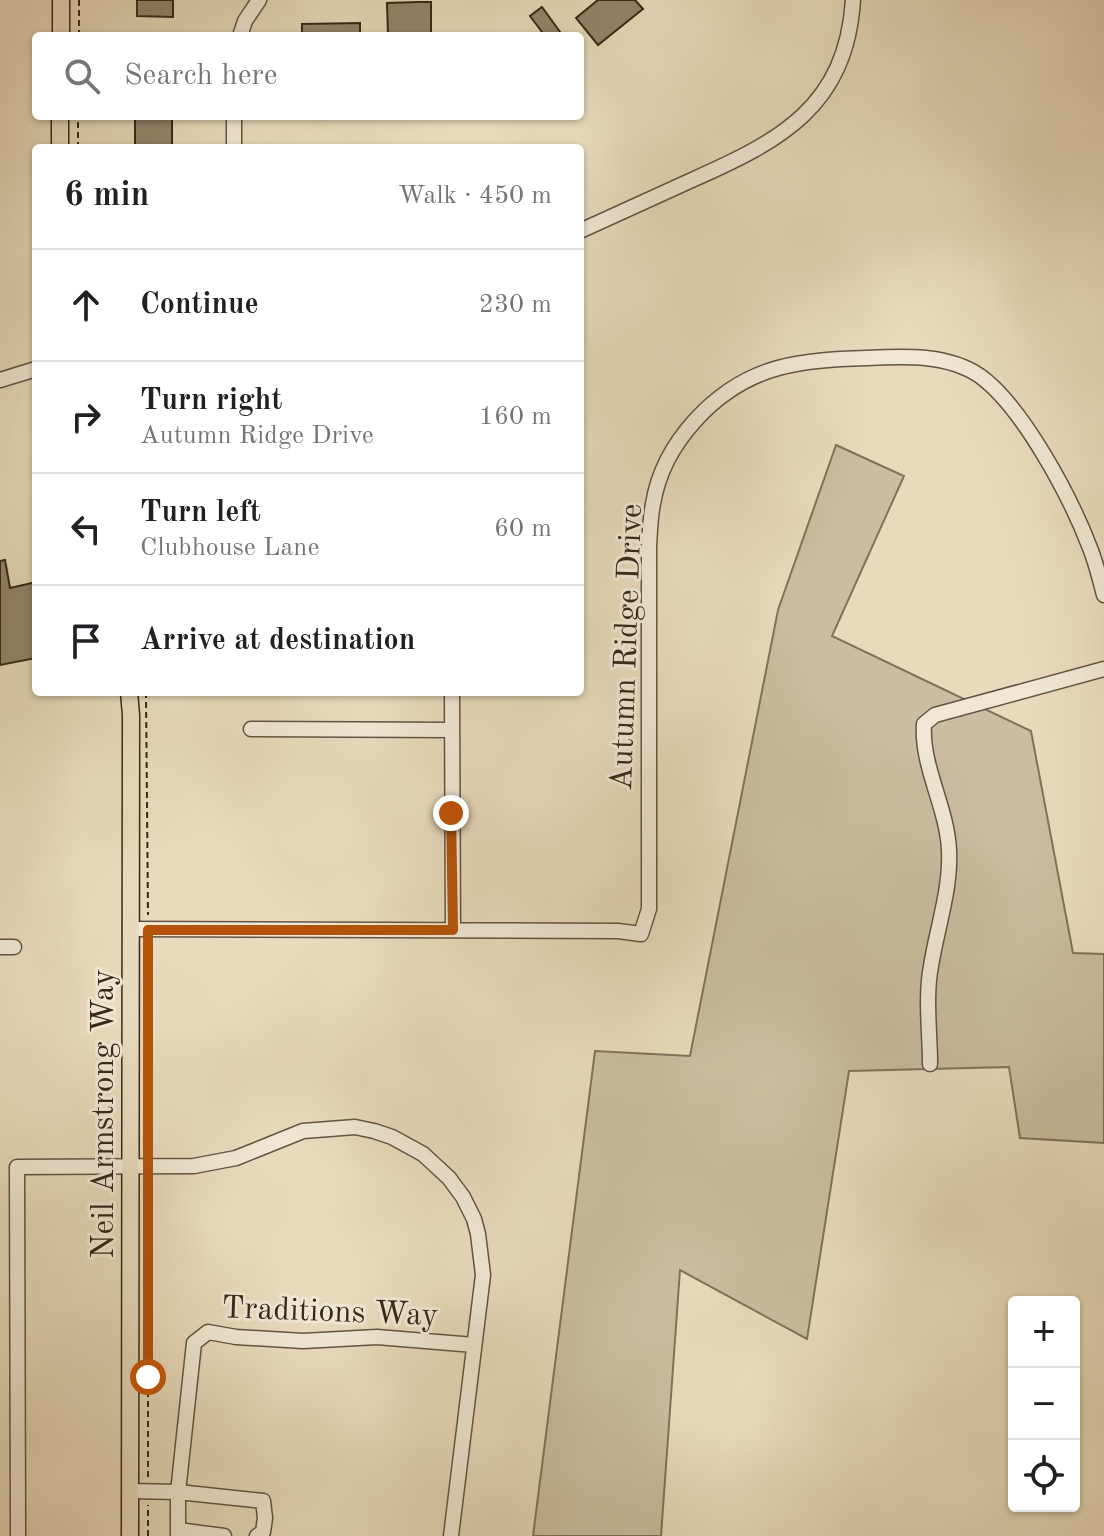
<!DOCTYPE html>
<meta charset="utf-8">
<style>
:root{--surface:#fff;--page:#f6f6f6;--text:#202124;--muted:#757577;--line:#e0e0e0}
body{margin:0;font-family:"Old Standard TT",serif;background:var(--page);color:var(--text)}
.controls{position:absolute;right:24px;bottom:24px;display:grid;overflow:hidden;border-radius:8px;box-shadow:0 2px 6px #0004}
.controls button{width:72px;height:72px;display:grid;place-items:center;padding:0;border:0;border-bottom:2px solid var(--line);background:var(--surface);color:var(--text);font:40px sans-serif}
.stop{position:absolute;width:24px;height:24px;margin:-18px;border:6px solid #b45309;border-radius:50%;background:#fff}
.stop.end{background:#b45309;border-color:#fff;box-shadow:0 2px 8px #0008}
.list{margin:0;padding:0;list-style:none}
h2{display:flex;justify-content:space-between;align-items:center;height:104px;margin:0;padding:0 32px;font-size:34px}
h2 small{font-size:26px;font-weight:400;color:var(--muted)}
.list li{display:grid;grid-template-columns:52px 1fr auto;gap:24px;align-items:center;box-sizing:border-box;height:112px;padding:0 32px;border-top:2px solid var(--line)}
.list b{display:block;font-size:30px;white-space:nowrap}
.list p{margin:0;font-size:26px;white-space:nowrap;color:var(--muted)}
.list em{font-size:26px;font-style:normal;color:var(--muted)}
.icon{flex:none;width:44px;height:44px;fill:none;stroke:currentColor;stroke-width:2;stroke-linecap:round;stroke-linejoin:round}
.map{position:relative;flex:none;width:1104px;height:1536px;overflow:hidden}
.search{position:absolute;background:var(--surface);box-shadow:0 2px 6px #0004;left:32px;top:32px;width:552px;height:88px;display:flex;align-items:center;gap:20px;box-sizing:border-box;padding:0 28px;border-radius:8px;color:var(--muted);font-size:30px}
.panel{position:absolute;background:var(--surface);box-shadow:0 2px 6px #0004;left:32px;top:144px;width:552px;height:552px;border-radius:8px}
.map>svg:first-child{display:block}
.green{fill:#cabda1;stroke:#80725d;stroke-width:2}
.building{fill:#93856e;stroke:#362819;stroke-width:2}
.lines{fill:none;stroke-linecap:round;stroke-linejoin:round}
.minor-casing{stroke:#625542;stroke-width:17}
.major-casing{stroke:#362819;stroke-width:19}
.path{stroke:#362819;stroke-width:2;stroke-dasharray:6 4;stroke-linecap:butt}
.minor{stroke:#f0e8d4;stroke-width:14}
.major{stroke:#e8dbbd;stroke-width:16}
.route{stroke:#b45309;stroke-width:10}
.labels{text-anchor:middle;stroke-width:6;stroke-linejoin:round;paint-order:stroke}
.street-label{font-size:32px;fill:#362819;stroke:#f0e8d4}
</style>
<div class="map">
<svg width="1104" height="1536" viewBox="0 0 1104 1536">
<rect width="100%" height="100%" fill="#e8dbbd"/>
<filter id="stains"><feTurbulence type="fractalNoise" baseFrequency=".0025" numOctaves="4"/><feColorMatrix values="0 0 0 0 .2 0 0 0 0 .09 0 0 0 0 .02 0 0 0 .5 -.17"/></filter>
<radialGradient id="worn" r=".72"><stop offset=".6" stop-color="#630" stop-opacity="0"/><stop offset="1" stop-color="#630" stop-opacity=".3"/></radialGradient>
<path class="green" d="M 836,445 L 904,476 L 832,636 L 1031,731 L 1073,953 L 1104,954 L 1104,1143 L 1020,1138 L 1009,1067 L 849,1071 L 807,1339 L 680,1270 L 661,1536 L 533,1536 L 595,1051 L 690,1056 L 778,610 Z"/>
<path class="building" d="M 137,0 L 173,0 L 173,17 L 137,16 Z
M 598,0 L 635,0 L 643,9 L 598,45 L 576,18 Z
M 418,2 L 431,2 L 431,36 L 388,36 L 387,3 Z
M 542,7 L 563,36 L 545,36 L 530,16 Z
M 360,23 L 360,36 L 302,36 L 302,24 Z
M 135,117 L 172,117 L 172,148 L 135,148 Z
M 5,560 L 10,588 L 36,582 L 36,658 L 0,665 L 0,561 Z"/>
<g class="lines">
<defs>
<path id="minor" d="M 240,36 L 245,21 L 259,0
M 234,148 L 234,116
M 580,231 C 617,214 655,197 692,180 C 780,141 846,107 853,0
M 0,380 L 36,369
M 452,692 L 453,930
M 251,729 L 452,730
M 131,929 L 618,931 L 641,934 L 649,909 L 649,546 C 650,533 650,518 653,504 C 663,442 717,385 778,368 C 806,360 838,359 868,358 C 904,356 948,354 980,376 C 1023,407 1071,498 1090,548 C 1096,563 1100,579 1104,595
M 0,947 L 14,947
M 930,1064 C 930,1033 925,997 931,966 C 937,928 951,889 949,850 C 947,807 921,766 924,724 L 935,715 L 1104,669
M 130,1491 L 178,1492 L 178,1536
M 178,1530 L 224,1536
M 18,1536 L 17,1167 L 194,1166 L 236,1158 L 303,1131 L 355,1127 L 374,1131 L 392,1137 L 423,1154 L 449,1178 L 463,1197 L 474,1219 L 478,1234 L 483,1275 L 451,1536
M 257,1536 L 263,1532 L 265,1518 L 263,1501 L 178,1492 L 194,1343 L 208,1332 L 236,1337 L 303,1341 L 377,1337 L 474,1345"/>
<path id="major" d="M 61,0 L 61,36
M 60,148 L 60,116
M 129,692 L 131,715 L 130,1536"/>
</defs>
<use href="#minor" class="minor-casing"/>
<use href="#major" class="major-casing"/>
<path class="path" d="M 79,36 L 79,0
M 78,148 L 78,116
M 146,692 L 148,915
M 148,1151 L 148,941
M 148,1181 L 148,1479
M 148,1536 L 148,1505"/>
<use href="#minor" class="minor"/>
<use href="#major" class="major"/>
</g>
<g class="lines">
<path class="route" d="M 148,1377 L 148,930 L 453,930 L 451,813"/>
</g>
<g class="labels">
<g class="street-label">
<text transform="translate(625 647) rotate(-88)" y="11">Autumn Ridge Drive</text>
<text transform="translate(102 1114) rotate(-90)" y="11">Neil Armstrong Way</text>
<text transform="translate(330 1310) rotate(2)" y="11">Traditions Way</text>
</g>
</g>
<rect width="100%" height="100%" filter="url(#stains)"/>
<rect width="100%" height="100%" fill="url(#worn)"/>
</svg>
<div class="controls">
<button>+</button>
<button>−</button>
<button><svg class="icon" aria-label="locate" viewBox="0 0 24 24"><circle cx="12" cy="12" r="6"/><path d="M12 2v4M12 18v4M2 12h4M18 12h4"/></svg></button>
</div>
<div class="stop" style="left:148px;top:1377px"></div>
<div class="stop end" style="left:451px;top:813px"></div>
<div class="search"><svg class="icon" aria-label="search" viewBox="0 0 24 24"><circle cx="10" cy="10" r="6"/><path d="M15 15l6 6"/></svg>Search here</div>
<section class="panel">
<h2>6 min<small>Walk · 450 m</small></h2>
<ul class="list">
<li><svg class="icon" aria-label="ahead" viewBox="0 0 24 24"><path d="M12 20V5M6 11l6-6 6 6"/></svg><div><b>Continue</b></div><em>230 m</em></li>
<li><svg class="icon" aria-label="right" viewBox="0 0 24 24"><path d="M7 20v-9h11M14 6l5 5-5 5"/></svg><div><b>Turn right</b><p>Autumn Ridge Drive</p></div><em>160 m</em></li>
<li><svg class="icon" aria-label="left" viewBox="0 0 24 24"><path d="M17 20v-9H6M10 6l-5 5 5 5"/></svg><div><b>Turn left</b><p>Clubhouse Lane</p></div><em>60 m</em></li>
<li><svg class="icon" aria-label="arrive" viewBox="0 0 24 24"><path d="M6 21V4h12l-3 4 3 4H6"/></svg><div><b>Arrive at destination</b></div></li>
</ul>
</section>
</div>
